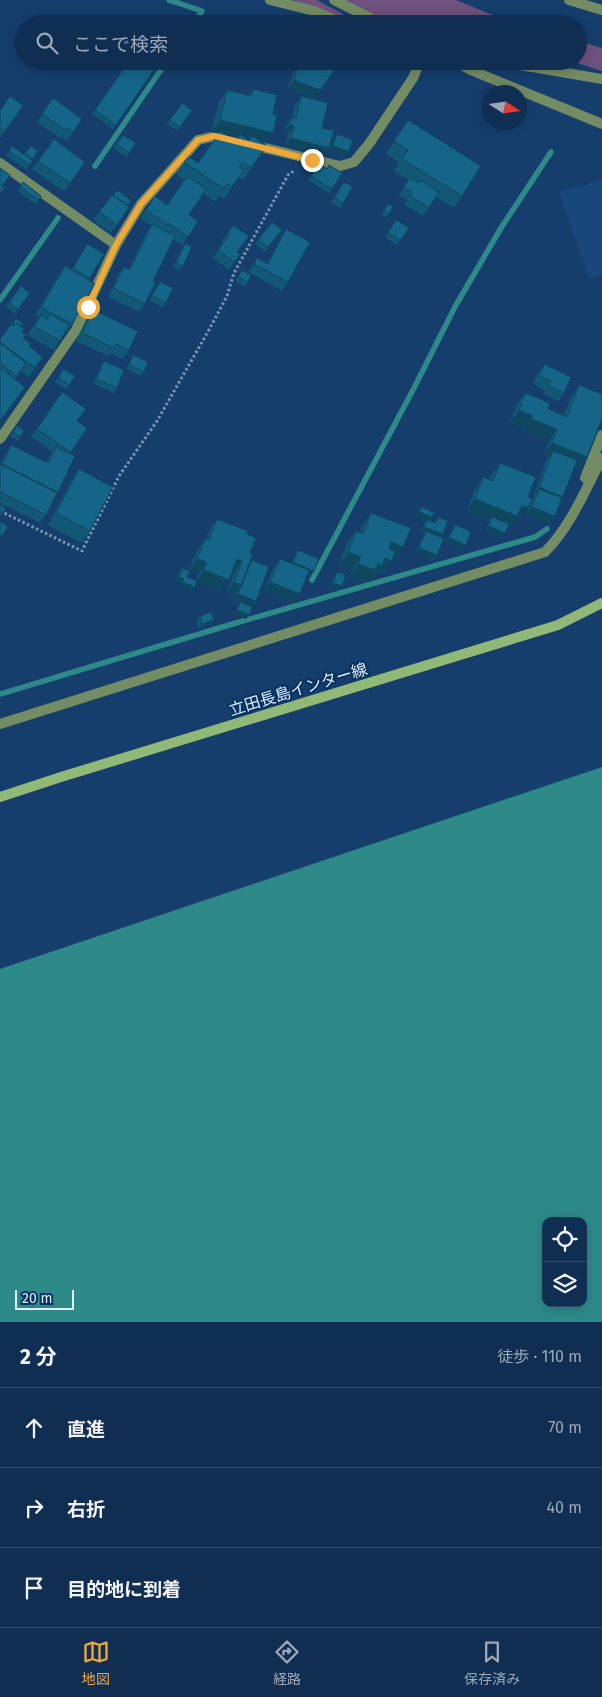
<!DOCTYPE html>
<html lang="ja">
<meta charset="utf-8">
<style>
:root{--surface:#102e52;--page:#193659;--text:#f1f3f6;--muted:#9ca8b8;--line:#304a69;--accent:#eea83c}
body{margin:0;font-family:"Fira Sans","Noto Sans JP",sans-serif;background:var(--page);color:var(--text)}
.controls{position:absolute;right:15px;bottom:15px;display:grid;overflow:hidden;border-radius:10px;box-shadow:0 2px 12px #0003}
.controls button{width:45px;height:45px;display:grid;place-items:center;padding:0;border:0;border-bottom:1px solid var(--line);background:var(--surface);color:var(--text);font:25px sans-serif}
.compass{position:absolute;left:482px;top:85px;width:45px;height:45px;border-radius:50%;background:var(--surface);box-shadow:0 2px 12px #0003;rotate:102deg}
.scale{position:absolute;left:15px;bottom:12px;width:59px;box-sizing:border-box;padding-left:5px;border:2px solid #dfedfe;border-top:0;font-size:14px;line-height:18px;white-space:nowrap;color:#dfedfe;-webkit-text-stroke:4px #093461;paint-order:stroke}
.stop{position:absolute;width:15px;height:15px;margin:-11px;border:4px solid #eea83c;border-radius:50%;background:#fff}
.stop.end{background:#eea83c;border-color:#fff;box-shadow:0 1px 5px #0008}
.list{margin:0;padding:0;list-style:none}
h2{display:flex;justify-content:space-between;align-items:center;height:65px;margin:0;padding:0 20px;font-size:21px}
h2 small{font-size:16px;font-weight:400;color:var(--muted)}
.list li{display:grid;grid-template-columns:32px 1fr auto;gap:15px;align-items:center;box-sizing:border-box;height:80px;padding:0 20px;border-top:1px solid var(--line)}
.list b{display:block;font-size:19px;white-space:nowrap}
.list em{font-size:16px;font-style:normal;color:var(--muted)}
.icon{flex:none;width:28px;height:28px;fill:none;stroke:currentColor;stroke-width:2;stroke-linecap:round;stroke-linejoin:round}
.map{position:relative;flex:none;width:602px;height:1322px;overflow:hidden}
.search{position:absolute;background:var(--surface);box-shadow:0 2px 12px #0003;left:15px;right:15px;top:15px;height:55px;display:flex;align-items:center;gap:12px;box-sizing:border-box;padding:0 18px;border-radius:28px;color:var(--muted);font-size:19px}
.sheet{height:305px;background:var(--surface)}
nav{display:flex;justify-content:space-around;align-items:center;box-sizing:border-box;height:70px;border-top:1px solid var(--line);background:var(--surface);font-size:14px;color:var(--muted)}
nav a{display:grid;justify-items:center;gap:2px}
nav .on{color:var(--accent)}
.map>svg:first-child{display:block}
.built{fill:#18477c}
.green{fill:#6e517d}
.water{fill:#2d8a89;fill-rule:evenodd}
.lines{fill:none;stroke-linecap:round;stroke-linejoin:round}
.stream{stroke:#2d8a89;stroke-width:5.5}
.path{stroke:#7994b5;stroke-width:3;stroke-dasharray:2.5 2.5;stroke-linecap:butt}
.street{stroke:#738c64;stroke-width:10}
.secondary{stroke:#90b877;stroke-width:10}
.wall{fill:#125776;fill-rule:evenodd}
.shaded-wall{fill:#0f4760}
.building{fill:#156589;stroke:#0f4760}
.route{stroke:#eea83c;stroke-width:6}
.labels{text-anchor:middle;stroke-width:4.5;stroke-linejoin:round;paint-order:stroke}
.street-label{font-size:16px;fill:#dfedfe;stroke:#093461}
</style>
<div class="map">
<svg width="602" height="1322" viewBox="0 0 602 1322">
<rect width="100%" height="100%" fill="#153e6d"/>
<path class="built" d="M 602,180 L 602,275 L 589,278 L 559,192 Z"/>
<path class="green" d="M 292,0 L 317,0 L 343,14 L 341,18 Z
M 343,0 L 456,0 L 495,16 L 520,24 L 393,24 Z
M 578,41 L 602,48 L 602,71 L 571,61 L 578,61 Z"/>
<path class="water" d="M 602,767 L 602,1322 L 0,1322 L 0,969 ZM 546,1221 L 583,1221 L 583,1303 L 546,1303 Z"/>
<g class="lines">
<path class="stream" d="M 169,0 L 202,11 L 193,24
M 95,166 L 167,61
M 0,300 L 58,218
M 312,580 L 414,388 L 456,305 L 501,228 L 551,152
M 0,694 L 236,623 L 535,537 L 547,529"/>
<path class="path" d="M 0,511 L 82,551 L 119,476 L 157,421 L 210,328 L 227,296 L 234,273 L 288,175 L 295,170"/>
<path class="street" d="M 270,0 L 314,11 L 345,24
M 334,0 L 382,24
M 569,0 L 602,10
M 454,61 L 473,71 L 602,124
M 497,61 L 602,79
M 0,163 L 116,245
M 0,439 L 76,330 L 116,245 L 141,204 L 198,140 L 215,136 L 340,166 L 354,162 L 369,144 L 413,78 L 420,61
M 585,478 L 602,435
M 0,724 L 545,552 C 571,526 585,490 602,458"/>
<path class="secondary" d="M 0,797 L 61,777 L 558,625 L 602,603"/>
</g>
<path class="wall" d="M 129,61 L 160,61 L 113,129 L 92,114 Z
M 297,61 L 341,61 L 314,98 L 288,88 Z
M 253,89 L 265,145 L 267,146 L 243,180 L 239,177 L 224,199 L 219,196 L 215,202 L 203,193 L 189,215 L 198,221 L 182,245 L 173,239 L 153,281 L 145,304 L 139,312 L 108,297 L 118,275 L 124,267 L 129,269 L 146,233 L 151,226 L 140,218 L 155,196 L 167,204 L 184,180 L 176,174 L 184,162 L 198,163 L 218,134 L 211,132 L 219,102 L 227,90 L 248,95 ZM 227,136 L 238,139 L 235,142 Z
M 301,96 L 322,128 L 324,156 L 285,146 L 288,134 L 284,133 L 286,126 L 292,117 L 295,105 Z
M 53,98 L 82,119 L 67,141 L 61,136 L 60,139 L 37,122 Z
M 182,103 L 192,110 L 177,131 L 167,124 Z
M 23,106 L 0,138 L 0,111 Z
M 408,120 L 462,196 L 454,208 L 436,197 L 423,216 L 404,204 L 407,200 L 399,195 L 409,180 L 394,171 L 399,162 L 386,154 Z
M 337,134 L 349,151 L 346,156 L 330,150 L 334,139 Z
M 123,135 L 136,143 L 126,157 L 114,148 Z
M 54,139 L 85,162 L 64,192 L 32,169 Z
M 12,146 L 24,154 L 31,146 L 38,151 L 27,170 L 6,155 Z
M 319,164 L 327,169 L 342,173 L 329,193 L 308,180 Z
M 23,182 L 41,196 L 36,204 L 17,191 Z
M 344,182 L 353,187 L 340,208 L 331,202 Z
M 117,190 L 131,200 L 127,206 L 129,207 L 111,233 L 93,220 L 112,195 L 113,195 Z
M 388,204 L 393,207 L 386,218 L 381,215 Z
M 272,222 L 282,230 L 265,252 L 255,244 Z
M 393,224 L 409,228 L 397,245 L 385,237 Z
M 233,225 L 237,252 L 240,254 L 229,270 L 212,258 L 223,243 L 221,242 Z
M 286,229 L 288,282 L 282,291 L 248,272 L 257,258 L 267,264 L 281,237 Z
M 87,244 L 104,254 L 89,280 L 72,324 L 66,333 L 65,332 L 54,350 L 28,335 L 39,317 L 35,315 L 59,274 L 65,266 L 71,270 Z
M 185,244 L 183,266 L 180,270 L 173,267 L 182,248 Z
M 242,270 L 248,282 L 245,287 L 235,281 Z
M 160,282 L 166,303 L 163,307 L 149,301 Z
M 21,286 L 30,293 L 15,314 L 6,306 Z
M 93,310 L 129,350 L 123,359 L 111,353 L 108,356 L 76,341 L 87,318 Z
M 16,318 L 21,326 L 23,338 L 29,346 L 43,357 L 29,377 L 21,371 L 15,379 L 25,387 L 0,422 L 0,339 Z
M 133,355 L 144,372 L 141,376 L 126,369 Z
M 104,361 L 117,388 L 114,393 L 93,383 L 101,366 Z
M 544,364 L 564,393 L 558,401 L 543,394 L 545,390 L 533,384 L 538,373 Z
M 63,369 L 75,376 L 66,389 L 55,382 Z
M 579,385 L 587,457 L 579,469 L 574,467 L 563,497 L 550,524 L 526,515 L 534,496 L 533,496 L 547,459 L 549,457 L 544,455 L 549,441 L 523,431 L 524,428 L 510,422 L 517,405 L 525,393 L 548,409 L 564,415 L 571,397 Z
M 62,392 L 77,421 L 87,428 L 70,454 L 75,456 L 46,515 L 40,523 L 0,503 L 0,464 L 6,453 L 11,445 L 46,462 L 52,451 L 31,437 Z
M 17,426 L 24,431 L 18,441 L 10,436 Z
M 500,463 L 528,497 L 520,520 L 516,518 L 509,528 L 507,527 L 502,537 L 486,530 L 490,520 L 466,511 L 475,489 L 483,477 L 490,480 L 491,475 Z
M 79,469 L 90,531 L 82,543 L 48,525 L 71,481 Z
M 421,507 L 432,517 L 430,521 L 434,523 L 438,517 L 443,534 L 441,537 L 437,555 L 434,559 L 416,552 L 423,536 L 425,533 L 421,531 L 424,524 L 426,520 L 416,517 Z
M 371,513 L 395,559 L 393,558 L 383,573 L 379,571 L 374,578 L 371,576 L 366,582 L 350,576 L 353,569 L 339,564 L 347,543 L 356,531 L 360,533 L 363,525 Z
M 217,519 L 247,534 L 250,553 L 249,565 L 252,560 L 256,601 L 251,607 L 249,615 L 246,619 L 234,615 L 239,605 L 233,603 L 238,589 L 233,597 L 226,594 L 234,573 L 232,572 L 220,592 L 197,582 L 192,591 L 179,586 L 181,583 L 176,581 L 179,572 L 182,568 L 189,570 L 197,551 L 205,539 L 206,539 L 209,531 ZM 190,571 L 198,574 L 196,580 L 187,577 Z
M 455,525 L 463,549 L 446,542 L 452,529 Z
M 298,550 L 314,571 L 311,575 L 308,574 L 300,594 L 294,603 L 264,591 L 274,567 L 280,559 L 292,563 L 295,555 Z
M 337,572 L 342,586 L 339,590 L 330,587 L 334,577 Z
M 200,616 L 211,624 L 199,628 L 197,620 Z"/>
<path class="shaded-wall" d="M 341,61 L 314,98 L 288,88 L 294,80 Z
M 220,120 L 273,133 L 264,145 L 211,132 Z
M 290,125 L 294,126 L 288,134 L 284,133 Z
M 291,138 L 329,148 L 324,156 L 285,146 Z
M 333,146 L 349,151 L 346,156 L 330,150 Z
M 519,410 L 533,416 L 524,428 L 510,422 Z
M 531,419 L 557,429 L 549,441 L 523,431 Z
M 552,443 L 587,457 L 579,469 L 550,457 L 553,451 L 549,457 L 544,455 Z
M 539,487 L 563,497 L 557,505 L 539,489 L 534,496 L 533,496 Z
M 475,499 L 522,505 L 528,508 L 520,520 L 516,518 L 509,528 L 491,521 L 492,517 L 490,520 L 466,511 Z
M 532,507 L 555,516 L 550,524 L 526,515 Z
M 419,512 L 432,517 L 429,522 L 416,517 Z
M 489,526 L 505,533 L 502,537 L 486,530 Z
M 424,527 L 443,534 L 440,539 L 421,531 Z
M 449,538 L 466,545 L 463,549 L 446,542 Z
M 391,542 L 403,547 L 395,559 L 383,555 Z
M 419,548 L 437,555 L 434,559 L 416,552 Z
M 348,552 L 361,557 L 353,569 L 339,564 Z
M 385,558 L 392,561 L 383,573 L 379,571 L 374,578 L 371,576 L 366,582 L 350,576 L 358,564 L 378,564 Z
M 197,559 L 207,562 L 198,574 L 189,571 Z
M 237,559 L 242,561 L 234,573 L 229,571 Z
M 293,562 L 314,571 L 311,575 L 290,567 Z
M 204,570 L 229,580 L 220,592 L 195,582 Z
M 179,577 L 184,579 L 181,583 L 176,581 Z
M 182,582 L 195,587 L 192,591 L 179,586 Z
M 234,582 L 241,585 L 233,597 L 226,594 Z
M 270,582 L 300,594 L 294,603 L 264,591 Z
M 333,583 L 342,586 L 339,590 L 330,587 Z
M 238,594 L 256,601 L 250,609 L 240,602 L 239,605 L 233,603 Z
M 237,610 L 249,615 L 246,619 L 234,615 Z
M 214,620 L 211,624 L 199,628 L 202,624 Z"/>
<path class="building" d="M 158,20 L 163,24 L 155,24 Z
M 129,61 L 160,61 L 116,125 L 95,110 Z
M 300,61 L 341,61 L 320,90 L 294,80 Z
M 253,89 L 277,95 L 273,114 L 277,115 L 273,133 L 220,120 L 227,90 L 251,96 Z
M 10,96 L 23,106 L 5,131 L 0,128 L 0,111 Z
M 301,96 L 328,103 L 322,128 L 334,130 L 329,148 L 291,138 L 294,126 L 290,125 L 292,117 L 296,118 Z
M 53,98 L 82,119 L 73,132 L 67,128 L 65,130 L 42,114 Z
M 182,103 L 192,110 L 180,127 L 170,120 Z
M 408,120 L 481,166 L 462,196 L 402,159 L 408,150 L 394,141 Z
M 220,131 L 236,142 L 240,134 L 249,140 L 252,136 L 267,146 L 251,168 L 242,162 L 239,167 L 244,170 L 232,187 L 227,184 L 224,189 L 184,162 L 189,157 L 198,163 Z
M 337,134 L 353,140 L 349,151 L 333,146 Z
M 123,135 L 136,143 L 129,153 L 117,144 Z
M 54,139 L 85,162 L 70,183 L 38,161 Z
M 12,146 L 33,161 L 30,165 L 9,151 Z
M 31,146 L 38,151 L 33,159 L 25,153 Z
M 319,164 L 327,169 L 329,165 L 342,173 L 332,189 L 311,176 Z
M 0,168 L 10,175 L 2,186 L 5,187 L 0,194 Z
M 187,176 L 206,189 L 189,215 L 198,221 L 188,237 L 168,223 L 167,225 L 146,210 L 155,196 L 167,205 Z
M 410,178 L 418,183 L 420,180 L 439,192 L 429,208 L 410,196 L 412,192 L 404,187 Z
M 23,182 L 41,196 L 39,200 L 20,187 Z
M 344,182 L 353,187 L 343,203 L 334,198 Z
M 117,190 L 131,200 L 128,205 L 113,195 Z
M 112,195 L 129,207 L 117,225 L 99,212 Z
M 388,204 L 393,207 L 389,214 L 384,210 Z
M 396,220 L 409,228 L 400,241 L 388,233 Z
M 272,222 L 282,230 L 268,247 L 258,240 Z
M 152,224 L 175,236 L 153,281 L 156,282 L 145,304 L 113,288 L 124,267 L 130,270 Z
M 233,225 L 249,236 L 237,252 L 240,254 L 235,262 L 218,250 L 229,235 L 227,234 Z
M 286,229 L 310,242 L 288,282 L 254,264 L 257,258 L 268,264 Z
M 87,244 L 104,254 L 90,278 L 73,268 Z
M 185,244 L 192,247 L 183,266 L 176,263 Z
M 65,266 L 95,284 L 72,324 L 41,307 Z
M 242,270 L 251,275 L 248,282 L 238,277 Z
M 160,282 L 173,288 L 166,303 L 152,296 Z
M 21,286 L 30,293 L 18,309 L 9,302 Z
M 93,310 L 138,331 L 129,350 L 116,344 L 114,348 L 82,333 Z
M 50,314 L 69,325 L 60,341 L 34,326 L 41,315 L 47,319 Z
M 16,318 L 23,324 L 21,326 L 17,323 L 15,325 L 13,323 Z
M 17,323 L 24,329 L 22,332 L 26,335 L 23,338 L 31,344 L 29,346 L 43,357 L 35,368 L 0,342 L 0,339 L 11,324 L 14,326 Z
M 0,343 L 26,363 L 17,376 L 0,363 Z
M 133,355 L 148,362 L 144,372 L 129,365 Z
M 104,361 L 124,370 L 117,388 L 96,379 Z
M 544,364 L 571,377 L 564,393 L 549,386 L 551,381 L 539,376 Z
M 0,368 L 25,387 L 0,421 Z
M 63,369 L 75,376 L 69,385 L 58,378 Z
M 579,385 L 602,394 L 602,419 L 587,457 L 552,443 L 557,429 L 531,419 L 533,416 L 519,410 L 525,393 L 550,403 L 548,409 L 567,417 Z
M 62,392 L 86,409 L 77,421 L 87,428 L 71,452 L 37,429 Z
M 17,426 L 24,431 L 20,437 L 13,432 Z
M 11,445 L 48,463 L 56,447 L 75,456 L 58,492 L 2,464 Z
M 553,451 L 577,460 L 563,497 L 539,487 Z
M 500,463 L 536,477 L 528,497 L 532,499 L 528,508 L 522,505 L 517,516 L 475,499 L 483,477 L 493,481 Z
M 0,464 L 57,493 L 46,515 L 0,492 Z
M 79,469 L 113,487 L 90,531 L 56,513 Z
M 539,489 L 562,498 L 555,516 L 532,507 Z
M 0,504 L 6,509 L 0,516 Z
M 421,507 L 434,512 L 432,517 L 419,512 Z
M 371,513 L 411,528 L 403,547 L 391,542 L 389,549 L 395,551 L 392,561 L 385,558 L 382,566 L 378,564 L 375,570 L 358,564 L 361,557 L 348,552 L 356,531 L 363,534 Z
M 438,517 L 448,521 L 443,534 L 424,527 L 427,520 L 435,523 Z
M 492,517 L 509,524 L 505,533 L 489,526 Z
M 217,519 L 248,531 L 247,534 L 256,538 L 250,553 L 253,554 L 241,585 L 234,582 L 242,561 L 237,559 L 229,580 L 204,570 L 207,562 L 197,559 L 205,539 L 209,540 Z
M 0,521 L 8,527 L 0,538 Z
M 455,525 L 471,531 L 466,545 L 449,538 Z
M 426,531 L 444,539 L 437,555 L 419,548 Z
M 298,550 L 319,559 L 314,571 L 293,562 Z
M 280,559 L 309,570 L 300,594 L 270,582 Z
M 252,560 L 269,567 L 256,601 L 238,594 Z
M 182,568 L 190,571 L 187,577 L 197,581 L 195,587 L 182,582 L 184,579 L 179,577 Z
M 337,572 L 346,575 L 342,586 L 333,583 Z
M 240,602 L 252,607 L 249,615 L 237,610 Z
M 211,612 L 214,620 L 202,624 L 200,616 Z"/>
<g class="lines">
<path class="route" d="M 88,307 L 116,245 L 141,204 L 198,140 L 215,136 L 312,160"/>
</g>
<g class="labels">
<g class="street-label">
<text transform="translate(298 689) rotate(-17)" y="6">立田長島インター線</text>
</g>
</g>
</svg>
<div class="controls">
<button><svg class="icon" aria-label="locate" viewBox="0 0 24 24"><circle cx="12" cy="12" r="6"/><path d="M12 2v4M12 18v4M2 12h4M18 12h4"/></svg></button>
<button><svg class="icon" aria-label="layers" viewBox="0 0 24 24"><path d="M12 4l9 5-9 5-9-5zM3 14l9 5 9-5"/></svg></button>
</div>
<svg class="compass" viewBox="-18 -18 36 36"><path d="M0-13l5 13h-10z" fill="#e53935"/><path d="M0 13l5-13h-10z" fill="#9ca8b8"/></svg>
<div class="scale">20 m</div>
<div class="stop" style="left:88px;top:307px"></div>
<div class="stop end" style="left:312px;top:160px"></div>
<div class="search"><svg class="icon" aria-label="search" viewBox="0 0 24 24"><circle cx="10" cy="10" r="6"/><path d="M15 15l6 6"/></svg>ここで検索</div>
</div>
<section class="sheet">
<h2>2 分<small>徒歩 · 110 m</small></h2>
<ul class="list">
<li><svg class="icon" aria-label="ahead" viewBox="0 0 24 24"><path d="M12 20V5M6 11l6-6 6 6"/></svg><div><b>直進</b></div><em>70 m</em></li>
<li><svg class="icon" aria-label="right" viewBox="0 0 24 24"><path d="M7 20v-9h11M14 6l5 5-5 5"/></svg><div><b>右折</b></div><em>40 m</em></li>
<li><svg class="icon" aria-label="arrive" viewBox="0 0 24 24"><path d="M6 21V4h12l-3 4 3 4H6"/></svg><div><b>目的地に到着</b></div></li>
</ul>
</section>
<nav>
<a class="on"><svg class="icon" aria-label="map" viewBox="0 0 24 24"><path d="M3 6l6-2 6 2 6-2v14l-6 2-6-2-6 2zM9 4v14M15 6v14"/></svg>地図</a>
<a><svg class="icon" aria-label="directions" viewBox="0 0 24 24"><path d="M12 3l9 9-9 9-9-9zM9 14v-3h6M13 9l2 2-2 2"/></svg>経路</a>
<a><svg class="icon" aria-label="saved" viewBox="0 0 24 24"><path d="M7 4h10v16l-5-4-5 4z"/></svg>保存済み</a>
</nav>
